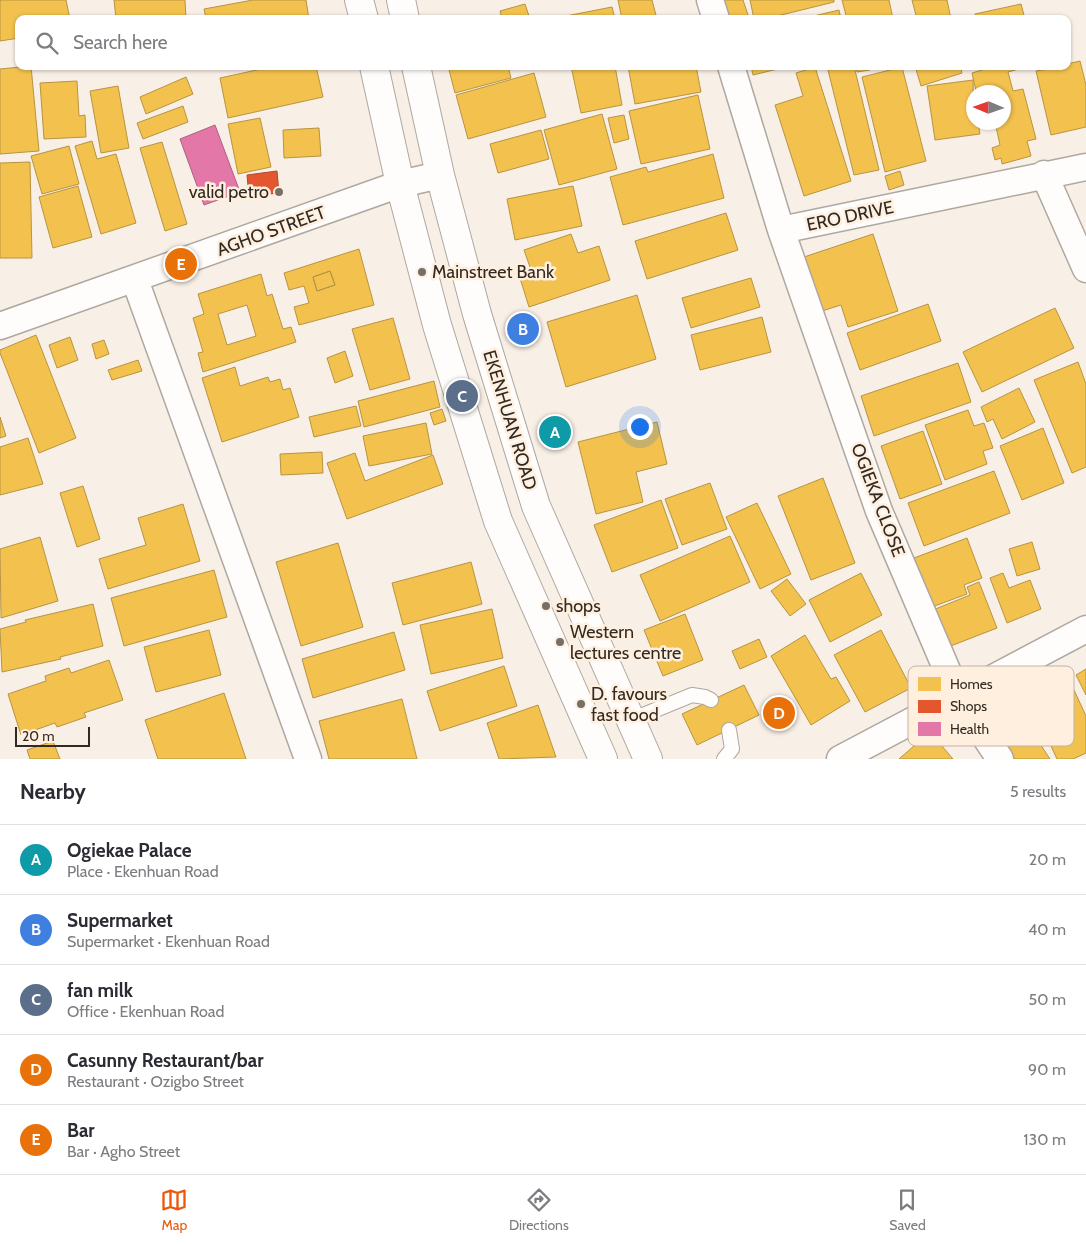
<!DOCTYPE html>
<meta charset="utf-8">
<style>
:root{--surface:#fff;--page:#f2f2f3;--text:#2b2b33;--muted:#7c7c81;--line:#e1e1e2;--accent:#ea580c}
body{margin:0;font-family:Cabin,sans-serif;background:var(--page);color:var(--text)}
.compass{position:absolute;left:966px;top:85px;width:45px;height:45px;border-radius:50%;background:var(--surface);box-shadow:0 1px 4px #0004;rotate:272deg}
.scale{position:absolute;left:15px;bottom:12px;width:75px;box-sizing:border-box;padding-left:5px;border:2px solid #312a23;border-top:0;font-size:14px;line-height:18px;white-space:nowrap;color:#312a23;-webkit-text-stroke:4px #ffefdf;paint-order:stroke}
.you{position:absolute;left:639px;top:426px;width:18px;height:18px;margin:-12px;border:4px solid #fff;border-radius:50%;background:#1a73e8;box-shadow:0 0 0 8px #1a73e833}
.badge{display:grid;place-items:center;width:32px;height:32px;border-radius:50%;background:var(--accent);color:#fff;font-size:16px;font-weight:700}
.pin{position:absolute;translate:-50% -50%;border:2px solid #fff;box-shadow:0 1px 5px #0006}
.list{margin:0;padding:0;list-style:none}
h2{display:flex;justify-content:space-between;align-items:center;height:65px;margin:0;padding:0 20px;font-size:21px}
h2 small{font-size:16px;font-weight:400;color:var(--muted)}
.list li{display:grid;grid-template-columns:32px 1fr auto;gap:15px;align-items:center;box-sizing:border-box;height:70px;padding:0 20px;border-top:1px solid var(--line)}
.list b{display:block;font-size:19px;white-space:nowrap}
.list p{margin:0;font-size:16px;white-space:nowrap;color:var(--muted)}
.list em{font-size:16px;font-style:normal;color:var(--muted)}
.icon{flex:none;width:28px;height:28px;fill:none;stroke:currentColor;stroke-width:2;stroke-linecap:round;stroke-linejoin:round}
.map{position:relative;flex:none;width:1086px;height:759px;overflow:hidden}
.search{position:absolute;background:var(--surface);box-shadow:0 1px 4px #0004;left:15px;right:15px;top:15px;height:55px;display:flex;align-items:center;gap:12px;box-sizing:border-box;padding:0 18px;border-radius:10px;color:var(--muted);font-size:19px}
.sheet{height:415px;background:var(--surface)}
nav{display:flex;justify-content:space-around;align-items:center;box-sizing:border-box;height:70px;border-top:1px solid var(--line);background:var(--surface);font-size:14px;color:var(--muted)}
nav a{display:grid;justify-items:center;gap:2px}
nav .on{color:var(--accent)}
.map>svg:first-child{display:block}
.homes{fill:#f2c14e;stroke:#b89441;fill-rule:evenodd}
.shops{fill:#e4572e;stroke:#ae4a2b}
.health{fill:#e377a8;stroke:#ae6080}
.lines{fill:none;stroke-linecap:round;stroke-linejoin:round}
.lane-casing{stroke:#afa8a0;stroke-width:16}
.street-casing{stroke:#afa8a0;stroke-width:29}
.secondary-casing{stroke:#afa8a0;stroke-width:30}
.lane{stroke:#fefdfb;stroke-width:14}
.street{stroke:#fefdfb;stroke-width:26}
.secondary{stroke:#fefdfb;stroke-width:28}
.poi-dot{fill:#776f67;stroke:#ffefdf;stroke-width:2}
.labels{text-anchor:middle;stroke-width:5;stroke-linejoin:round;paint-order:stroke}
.poi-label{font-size:18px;fill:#312a23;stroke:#ffefdf;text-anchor:start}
.street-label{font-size:18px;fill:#312a23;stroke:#ffefdf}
.key{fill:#ffefdf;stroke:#c1b4a7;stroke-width:1}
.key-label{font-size:14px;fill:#312a23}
</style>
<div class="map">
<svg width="1086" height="759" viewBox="0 0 1086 759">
<rect width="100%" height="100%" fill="#f8efe6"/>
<path class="homes" d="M 0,0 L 66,0 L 70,19 L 19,19 L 19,38 L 0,41 Z
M 114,0 L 185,0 L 186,19 L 116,19 Z
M 253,0 L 306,0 L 309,19 L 206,19 L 204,9 Z
M 618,0 L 652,0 L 657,19 L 622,19 Z
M 722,0 L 743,0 L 749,18 L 728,19 Z
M 750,0 L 834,0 L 834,2 L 765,19 L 754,19 Z
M 842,0 L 889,0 L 893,19 L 847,19 Z
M 912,0 L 947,0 L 951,19 L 917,19 Z
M 525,4 L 530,19 L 502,19 L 500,11 Z
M 1021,4 L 1025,19 L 976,19 L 975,14 Z
M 612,7 L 615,19 L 561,19 L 561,17 Z
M 839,10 L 841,19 L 801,19 Z
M 1080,61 L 1086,85 L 1086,127 L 1051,135 L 1036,71 L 1067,66 L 1067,64 Z
M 31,66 L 39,151 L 0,154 L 0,69 Z
M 275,66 L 316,66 L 323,97 L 228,118 L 220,78 Z
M 448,66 L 508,66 L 511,78 L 455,93 Z
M 571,66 L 615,66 L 622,105 L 581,113 Z
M 628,66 L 696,66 L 701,92 L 635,104 Z
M 751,66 L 790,66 L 753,75 Z
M 827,66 L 854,66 L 879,170 L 854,175 Z
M 856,66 L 870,66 L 870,70 L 857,72 Z
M 915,66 L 960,66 L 962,73 L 921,86 Z
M 995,66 L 1030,66 L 1008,72 L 1013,91 L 1023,89 L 1036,139 L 1027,141 L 1031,156 L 1002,164 L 1001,158 L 995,160 L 992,148 L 1000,145 L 995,122 L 1004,122 L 1004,92 L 987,92 L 986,89 L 976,91 L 972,73 Z
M 815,67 L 851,181 L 804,196 L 775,105 L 803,96 L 796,73 Z
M 902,67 L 926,161 L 885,172 L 862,77 Z
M 534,73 L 546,117 L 468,139 L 456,95 Z
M 186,77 L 193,94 L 146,114 L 140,97 Z
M 973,80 L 974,122 L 978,122 L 980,134 L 935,140 L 927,86 Z
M 77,81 L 79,116 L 85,115 L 86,137 L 44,139 L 40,83 Z
M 118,86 L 129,148 L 101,153 L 90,91 Z
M 698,95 L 710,149 L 641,164 L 629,111 Z
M 183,106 L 188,122 L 143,139 L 137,123 Z
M 602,114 L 617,169 L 559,185 L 544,130 Z
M 624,115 L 629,139 L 614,143 L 608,118 Z
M 260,118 L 271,167 L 238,174 L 228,124 Z
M 319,128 L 321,156 L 284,158 L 283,130 Z
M 541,130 L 549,159 L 498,173 L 490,144 Z
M 92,141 L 97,159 L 116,154 L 136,223 L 101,234 L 75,146 Z
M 162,142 L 187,224 L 165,231 L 140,148 Z
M 69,146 L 79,184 L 42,194 L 31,156 Z
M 713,154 L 724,198 L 623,225 L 610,177 L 646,167 L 648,172 Z
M 30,162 L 32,258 L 0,258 L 0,163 Z
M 900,171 L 904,185 L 889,190 L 885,176 Z
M 78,186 L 92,237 L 53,248 L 39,197 Z
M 573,186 L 582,226 L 515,240 L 507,199 Z
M 726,213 L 738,250 L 647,279 L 635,241 Z
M 571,234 L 578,253 L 599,246 L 610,280 L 529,307 L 519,275 L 531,270 L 524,250 Z
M 873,234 L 898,311 L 848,327 L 841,305 L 822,311 L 804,257 Z
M 359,249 L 374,305 L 299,325 L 294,307 L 309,303 L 304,286 L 289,290 L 284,273 ZM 330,271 L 335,285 L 317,291 L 313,277 Z
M 330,271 L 335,285 L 317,291 L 313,277 Z
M 261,274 L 267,296 L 272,294 L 283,329 L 291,327 L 296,342 L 203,372 L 198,353 L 203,352 L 193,318 L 204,314 L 198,294 ZM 247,305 L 256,336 L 227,345 L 218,314 Z
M 751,278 L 760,307 L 691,328 L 682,298 Z
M 637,295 L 656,359 L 566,387 L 547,322 Z
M 928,304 L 941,341 L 860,370 L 847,333 Z
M 1055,308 L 1074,348 L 982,392 L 963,352 Z
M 762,317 L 771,352 L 700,370 L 691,335 Z
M 393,318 L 410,379 L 370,390 L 352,329 Z
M 36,335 L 76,438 L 39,453 L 0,353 L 0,350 Z
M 70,337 L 78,360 L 57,368 L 49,345 Z
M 104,340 L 109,354 L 96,359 L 92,344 Z
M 345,351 L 353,376 L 335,383 L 327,358 Z
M 138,360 L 142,371 L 112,380 L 108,370 Z
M 1078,362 L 1086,384 L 1086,467 L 1072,473 L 1034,380 Z
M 958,363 L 971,402 L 874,436 L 861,396 Z
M 235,367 L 240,386 L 268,377 L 270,382 L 280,379 L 283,390 L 290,388 L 299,417 L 222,442 L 202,378 Z
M 434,381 L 440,407 L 364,427 L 358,401 Z
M 1019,388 L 1035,422 L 1002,439 L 993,419 L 987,422 L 981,407 Z
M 356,406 L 361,426 L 314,437 L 309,417 Z
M 442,409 L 446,421 L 434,425 L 430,413 Z
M 968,410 L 974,426 L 984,423 L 993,448 L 983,451 L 987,464 L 945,480 L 925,425 Z
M 0,417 L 6,436 L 0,438 Z
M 657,422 L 667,464 L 636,472 L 643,502 L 596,514 L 578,442 Z
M 426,423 L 432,454 L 369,466 L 363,436 Z
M 1043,428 L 1064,483 L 1022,500 L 1000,446 Z
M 923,431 L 942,484 L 900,499 L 881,446 Z
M 28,438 L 43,484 L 0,495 L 0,447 Z
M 322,452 L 323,473 L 281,475 L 280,454 Z
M 355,453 L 365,481 L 433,455 L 443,484 L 347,519 L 327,463 Z
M 994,471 L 1010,513 L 924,546 L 908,503 Z
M 823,478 L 855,563 L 811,580 L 778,496 Z
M 710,483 L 727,529 L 682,545 L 665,499 Z
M 83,486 L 100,539 L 77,547 L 60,493 Z
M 661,500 L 678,548 L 612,572 L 594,525 Z
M 757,503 L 791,574 L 760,589 L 726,517 Z
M 183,504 L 200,561 L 108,589 L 99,559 L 146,545 L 138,518 Z
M 730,536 L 750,582 L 660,621 L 640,575 Z
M 40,537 L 58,601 L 1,618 L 0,549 Z
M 967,538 L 982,578 L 964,585 L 967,594 L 932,607 L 914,558 Z
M 1032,542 L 1040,569 L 1017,576 L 1009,549 Z
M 338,543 L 363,627 L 301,646 L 276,562 Z
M 471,562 L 482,604 L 403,625 L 392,583 Z
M 214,570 L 227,617 L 124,646 L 111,598 Z
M 861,573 L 882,615 L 830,642 L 809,600 Z
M 1003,573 L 1009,588 L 1030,580 L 1041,609 L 1007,623 L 990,578 Z
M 787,579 L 806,604 L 790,616 L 771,591 Z
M 979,582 L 997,628 L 943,649 L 928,612 L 970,595 L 967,587 Z
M 93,604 L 103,646 L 60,657 L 61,659 L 2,672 L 0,629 L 26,622 L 25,620 Z
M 492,609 L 503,658 L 431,674 L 420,625 Z
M 685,614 L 703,660 L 663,676 L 644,630 Z
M 209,630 L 221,675 L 156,692 L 144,647 Z
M 881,630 L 911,688 L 865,712 L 834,655 Z
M 394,632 L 405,670 L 313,698 L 302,659 Z
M 805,635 L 831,679 L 836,677 L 850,701 L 811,725 L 771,656 Z
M 759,639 L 767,657 L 740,669 L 732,651 Z
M 109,660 L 123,700 L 84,713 L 86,717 L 57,727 L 55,723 L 21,735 L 8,694 L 46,681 L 45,676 L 69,668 L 71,673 Z
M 504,666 L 517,706 L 440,731 L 427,691 Z
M 1086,669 L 1086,695 L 1076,675 Z
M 1068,677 L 1086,716 L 1086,753 L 1073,759 L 1057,759 L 1028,696 Z
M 744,685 L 759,715 L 697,745 L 682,714 Z
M 224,693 L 246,759 L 158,759 L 145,720 Z
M 402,699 L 417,759 L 329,759 L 319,721 Z
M 538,705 L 556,757 L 499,759 L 487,723 Z
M 1025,721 L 1050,759 L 1015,759 L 1001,737 Z
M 930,732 L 953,759 L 899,759 Z
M 53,741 L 60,759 L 30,759 L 27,750 Z"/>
<path class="shops" d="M 277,171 L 279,193 L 249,196 L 247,175 Z"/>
<path class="health" d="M 215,125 L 240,192 L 204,205 L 180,139 Z"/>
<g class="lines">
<defs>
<path id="lane" d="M 631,720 L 692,695 L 705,697 L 711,700
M 724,759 L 732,749 L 729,730"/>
<path id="street" d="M 710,0 L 716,19
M 731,66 L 781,230 L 879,511 L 958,696 L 1000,759
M 1044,174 L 1086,269
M 781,230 L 1086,167
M 135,280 L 308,759
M 0,326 L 400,184 L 440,175
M 840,759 L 1086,629"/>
<path id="secondary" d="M 359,0 L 364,19
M 401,0 L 405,19
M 374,66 L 400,184 L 437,325 L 498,521 L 603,759
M 416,66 L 440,175 L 477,314 L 536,506 L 648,759"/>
</defs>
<use href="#lane" class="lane-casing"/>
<use href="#street" class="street-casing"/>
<use href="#secondary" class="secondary-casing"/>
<use href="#lane" class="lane"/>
<use href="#street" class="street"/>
<use href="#secondary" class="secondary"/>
</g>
<g class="poi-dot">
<circle cx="279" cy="192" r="5"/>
<circle cx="422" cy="272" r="5"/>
<circle cx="546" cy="606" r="5"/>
<circle cx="560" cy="642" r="5"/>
<circle cx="581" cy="704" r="5"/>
</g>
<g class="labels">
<g class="poi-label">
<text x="269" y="198" text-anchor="end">valid petro</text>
<text x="432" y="278">Mainstreet Bank</text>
<text x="556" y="612">shops</text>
<text x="570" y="638">Western<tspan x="570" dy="21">lectures centre</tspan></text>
<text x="591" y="700">D. favours<tspan x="591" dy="21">fast food</tspan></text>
</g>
<g class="street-label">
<text transform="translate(850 216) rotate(-12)" y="6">ERO DRIVE</text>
<text transform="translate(271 231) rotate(-20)" y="6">AGHO STREET</text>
<text transform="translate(510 420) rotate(73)" y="6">EKENHUAN ROAD</text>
<text transform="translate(878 500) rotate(69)" y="6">OGIEKA CLOSE</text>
</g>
</g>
<rect x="908" y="666" width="166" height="80" rx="8" class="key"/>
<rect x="918" y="677" width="23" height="14" fill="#f2c14e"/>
<rect x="918" y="700" width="23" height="13" fill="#e4572e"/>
<rect x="918" y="722" width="23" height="14" fill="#e377a8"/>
<g class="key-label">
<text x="950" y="689">Homes</text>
<text x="950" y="711">Shops</text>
<text x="950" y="734">Health</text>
</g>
</svg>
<svg class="compass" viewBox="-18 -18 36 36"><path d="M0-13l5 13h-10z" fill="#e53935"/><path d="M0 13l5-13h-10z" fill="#7c7c81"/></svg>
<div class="scale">20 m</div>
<div class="you"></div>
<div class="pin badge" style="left:555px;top:432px;background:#0f9aa8">A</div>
<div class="pin badge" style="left:523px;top:329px;background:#3f7fe0">B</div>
<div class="pin badge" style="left:462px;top:396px;background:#5c6f8a">C</div>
<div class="pin badge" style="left:779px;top:713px;background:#e8710a">D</div>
<div class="pin badge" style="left:181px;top:264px;background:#e8710a">E</div>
<div class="search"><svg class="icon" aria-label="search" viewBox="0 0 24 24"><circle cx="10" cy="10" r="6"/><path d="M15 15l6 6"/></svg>Search here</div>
</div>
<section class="sheet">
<h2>Nearby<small>5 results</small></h2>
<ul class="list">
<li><span class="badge" style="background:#0f9aa8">A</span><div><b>Ogiekae Palace</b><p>Place · Ekenhuan Road</p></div><em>20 m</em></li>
<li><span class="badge" style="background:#3f7fe0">B</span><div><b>Supermarket</b><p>Supermarket · Ekenhuan Road</p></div><em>40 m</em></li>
<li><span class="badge" style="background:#5c6f8a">C</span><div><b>fan milk</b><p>Office · Ekenhuan Road</p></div><em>50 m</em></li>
<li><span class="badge" style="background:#e8710a">D</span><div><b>Casunny Restaurant/bar</b><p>Restaurant · Ozigbo Street</p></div><em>90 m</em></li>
<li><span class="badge" style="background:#e8710a">E</span><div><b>Bar</b><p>Bar · Agho Street</p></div><em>130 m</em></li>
</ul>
</section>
<nav>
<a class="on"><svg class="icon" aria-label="map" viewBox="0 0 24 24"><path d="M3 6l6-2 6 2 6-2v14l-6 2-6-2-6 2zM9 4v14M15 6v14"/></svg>Map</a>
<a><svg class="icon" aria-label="directions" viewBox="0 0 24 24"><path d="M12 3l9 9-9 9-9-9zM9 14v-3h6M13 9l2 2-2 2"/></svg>Directions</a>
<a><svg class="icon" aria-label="saved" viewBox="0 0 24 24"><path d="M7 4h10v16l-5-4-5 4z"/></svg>Saved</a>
</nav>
